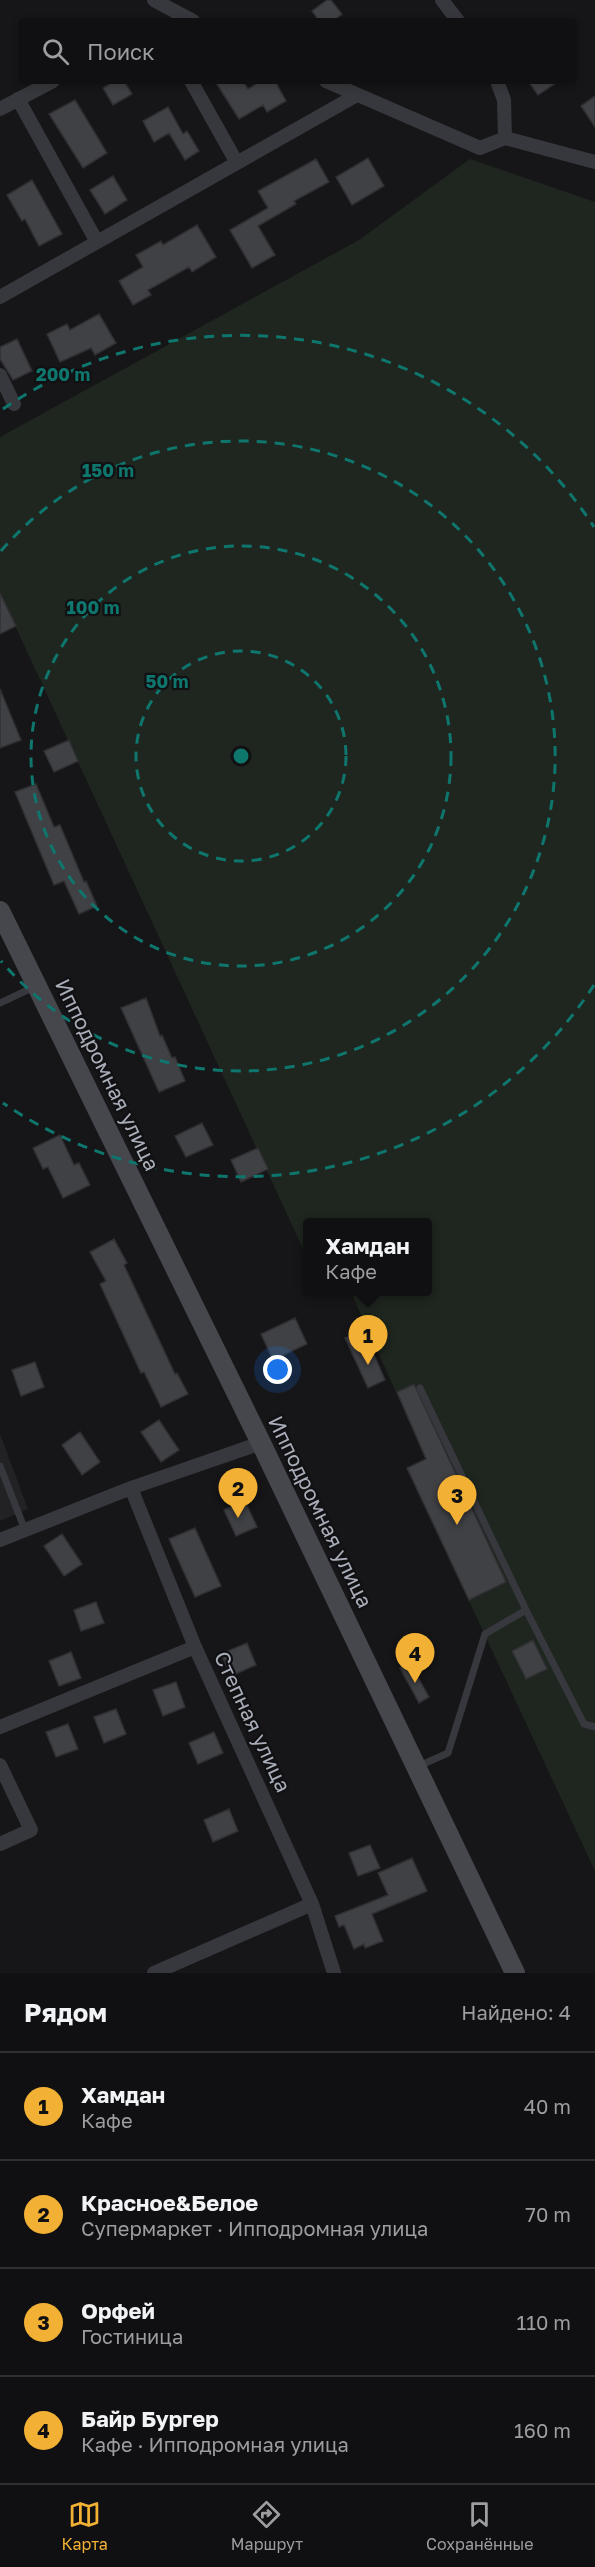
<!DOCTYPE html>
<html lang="ru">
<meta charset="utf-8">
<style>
:root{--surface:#101012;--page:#19191b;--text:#f1f3f6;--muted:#9c9d9f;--line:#303032;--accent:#f2b134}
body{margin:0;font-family:"Golos Text",sans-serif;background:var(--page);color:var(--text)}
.you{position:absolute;left:278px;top:1370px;width:21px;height:21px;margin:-15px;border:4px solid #fff;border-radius:50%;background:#1a73e8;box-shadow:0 0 0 9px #1a73e833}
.badge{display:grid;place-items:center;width:39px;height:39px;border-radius:50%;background:var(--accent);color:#111;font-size:20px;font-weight:700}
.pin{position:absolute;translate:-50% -50px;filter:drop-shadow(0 2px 3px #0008)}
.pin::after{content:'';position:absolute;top:32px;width:21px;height:18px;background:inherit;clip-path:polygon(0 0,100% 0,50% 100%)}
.popup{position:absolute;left:303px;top:1218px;width:129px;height:78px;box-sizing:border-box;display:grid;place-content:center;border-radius:6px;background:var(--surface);filter:drop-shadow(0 2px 4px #0005);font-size:20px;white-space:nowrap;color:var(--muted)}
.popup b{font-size:22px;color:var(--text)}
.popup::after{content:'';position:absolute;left:50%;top:100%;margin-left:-12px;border:12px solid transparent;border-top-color:var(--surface)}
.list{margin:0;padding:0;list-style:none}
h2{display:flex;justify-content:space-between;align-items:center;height:78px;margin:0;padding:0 24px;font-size:26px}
h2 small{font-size:20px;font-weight:400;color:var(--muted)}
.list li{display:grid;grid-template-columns:39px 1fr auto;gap:18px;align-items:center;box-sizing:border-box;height:108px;padding:0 24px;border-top:2px solid var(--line)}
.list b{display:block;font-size:22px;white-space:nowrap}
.list p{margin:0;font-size:20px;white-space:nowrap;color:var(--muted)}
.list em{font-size:20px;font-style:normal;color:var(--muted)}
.icon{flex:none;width:33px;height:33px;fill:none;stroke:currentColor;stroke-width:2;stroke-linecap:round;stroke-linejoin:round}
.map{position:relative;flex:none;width:595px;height:1973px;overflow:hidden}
.search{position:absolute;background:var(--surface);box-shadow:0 3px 9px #0003;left:18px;right:18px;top:18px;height:66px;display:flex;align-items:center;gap:15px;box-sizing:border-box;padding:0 21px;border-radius:6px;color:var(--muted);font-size:22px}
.sheet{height:510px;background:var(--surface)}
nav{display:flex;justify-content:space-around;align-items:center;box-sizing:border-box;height:84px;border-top:2px solid var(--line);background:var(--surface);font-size:16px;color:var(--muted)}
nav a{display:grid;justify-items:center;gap:3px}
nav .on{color:var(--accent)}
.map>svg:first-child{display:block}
.built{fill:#222225}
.green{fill:#1e261f}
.building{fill:#404145;stroke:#303034;stroke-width:1.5}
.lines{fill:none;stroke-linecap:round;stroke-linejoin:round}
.lane{stroke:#37383d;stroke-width:7}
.street{stroke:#37383d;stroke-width:14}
.secondary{stroke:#45474d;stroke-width:20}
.ring{fill:none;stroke:#0f766e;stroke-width:3;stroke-dasharray:10 8}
.labels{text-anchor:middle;stroke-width:4.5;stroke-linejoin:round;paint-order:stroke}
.street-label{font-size:21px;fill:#a8adb8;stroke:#111113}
.centre{fill:#0f766e;stroke:#111113;stroke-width:3}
.ring-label{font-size:18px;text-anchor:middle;font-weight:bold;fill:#0f766e;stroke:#111113;stroke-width:4.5;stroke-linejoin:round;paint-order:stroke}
</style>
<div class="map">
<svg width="595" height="1973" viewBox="0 0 595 1973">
<rect width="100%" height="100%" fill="#161618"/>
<path class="built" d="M 0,1434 L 28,1509 L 0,1521 Z"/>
<path class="green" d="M 470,159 L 595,202 L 595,1871 L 407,1468 L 426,1459 L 351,1292 L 428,1292 L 428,1222 L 308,1222 L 308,1249 L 304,1251 L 0,593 L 0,437 L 359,240 Z"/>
<path class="building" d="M 327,0 L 331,0 L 342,14 L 333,21 L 319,21 L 312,11 Z
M 115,81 L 124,81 L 132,94 L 113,105 L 103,88 Z
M 215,81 L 243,81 L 248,89 L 261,81 L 275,81 L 286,101 L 267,112 L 263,105 L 239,119 Z
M 528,81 L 559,81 L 538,95 Z
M 595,96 L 595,127 L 581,106 Z
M 75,100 L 107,153 L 83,168 L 49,114 Z
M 168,107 L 183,134 L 187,131 L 199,151 L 185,160 L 169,133 L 154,142 L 143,121 Z
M 368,158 L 384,186 L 352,205 L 336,177 Z
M 316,159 L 329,182 L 294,201 L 296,204 L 258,226 L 275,255 L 252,268 L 230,230 L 268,208 L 258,191 Z
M 113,176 L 127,200 L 105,214 L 90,190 Z
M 32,180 L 62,234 L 39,246 L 25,219 L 22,221 L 7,195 Z
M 197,225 L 216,257 L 192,272 L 189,267 L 148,290 L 151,295 L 133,305 L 119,281 L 143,267 L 136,255 L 161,241 L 163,245 Z
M 99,314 L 116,343 L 95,355 L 91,348 L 60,362 L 47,334 L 67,324 L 70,330 Z
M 17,339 L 32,371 L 13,380 L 0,359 L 0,347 Z
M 0,593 L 16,626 L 0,634 Z
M 0,689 L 21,740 L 0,748 Z
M 69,740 L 78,761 L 54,772 L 44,751 Z
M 36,784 L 54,827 L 60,825 L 84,882 L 86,881 L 97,906 L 79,914 L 64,881 L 54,885 L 15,792 Z
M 146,998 L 160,1036 L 162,1035 L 172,1058 L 175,1057 L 185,1081 L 159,1092 L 121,1008 Z
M 202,1123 L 213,1145 L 186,1157 L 175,1136 Z
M 60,1135 L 74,1165 L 79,1163 L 90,1185 L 63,1198 L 48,1167 L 43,1169 L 33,1148 Z
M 258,1148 L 268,1169 L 241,1182 L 231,1160 Z
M 114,1239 L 127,1263 L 124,1265 L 175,1374 L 177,1373 L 188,1394 L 161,1407 L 144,1372 L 141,1373 L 100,1284 L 106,1281 L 90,1252 Z
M 295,1318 L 307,1344 L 273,1360 L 261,1334 Z
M 368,1328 L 377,1348 L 372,1350 L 385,1380 L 368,1388 L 345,1338 Z
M 35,1362 L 44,1387 L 21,1396 L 12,1370 Z
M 414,1384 L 506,1582 L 469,1600 L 407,1468 L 426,1459 L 397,1392 Z
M 159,1420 L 179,1450 L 161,1462 L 141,1432 Z
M 80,1432 L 100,1462 L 82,1475 L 62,1445 Z
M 245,1501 L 257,1527 L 236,1536 L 224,1510 Z
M 195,1528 L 221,1586 L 195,1597 L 169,1539 Z
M 62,1534 L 82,1564 L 64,1576 L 44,1546 Z
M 96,1602 L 104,1623 L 81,1631 L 74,1610 Z
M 533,1640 L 547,1669 L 526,1679 L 512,1651 Z
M 247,1643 L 256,1665 L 231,1676 L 221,1654 Z
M 71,1652 L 81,1678 L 59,1686 L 49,1661 Z
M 410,1663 L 429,1697 L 419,1703 L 400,1668 Z
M 176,1682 L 185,1707 L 163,1716 L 153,1690 Z
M 116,1709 L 126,1734 L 104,1743 L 94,1717 Z
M 68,1724 L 78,1749 L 56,1757 L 46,1732 Z
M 214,1732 L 223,1753 L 198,1764 L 189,1743 Z
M 229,1809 L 238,1831 L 213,1842 L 204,1820 Z
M 370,1845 L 380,1868 L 358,1876 L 349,1853 Z
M 412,1858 L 427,1891 L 372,1914 L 383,1941 L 365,1948 L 364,1944 L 354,1949 L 344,1925 L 339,1927 L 335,1916 L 388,1895 L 378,1873 Z"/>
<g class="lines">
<path class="lane" d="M 0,1003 L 36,986
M 0,1466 L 25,1530
M 526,1610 L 584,1724 L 595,1727
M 419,1766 L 448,1753 L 485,1634 L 526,1610 L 420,1388"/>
<path class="street" d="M 154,0 L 193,21
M 442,0 L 458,21
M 191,81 L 237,163
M 326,81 L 480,148 L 505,138 L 595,162
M 497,81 L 504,100 L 505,138
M 18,99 L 97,242
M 0,109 L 53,81
M 0,297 L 357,95
M 0,375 L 14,404
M 131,1488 L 195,1647 L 312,1904 L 334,1973
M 0,1540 L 131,1488 L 261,1443
M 0,1727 L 195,1647
M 0,1765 L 31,1830 L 0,1844
M 154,1973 L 312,1904"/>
<path class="secondary" d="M 0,911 L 261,1443 L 515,1973"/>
</g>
<g class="ring">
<circle cx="241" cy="756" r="105"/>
<circle cx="241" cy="756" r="210"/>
<path d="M1 551A315 315 0 1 1 1 961"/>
<path d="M594 985A421 421 0 0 1 3 1103M3 409A421 421 0 0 1 594 527"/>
</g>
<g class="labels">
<g class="street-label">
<text transform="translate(107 1075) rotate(64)" y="7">Ипподромная улица</text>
<text transform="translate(320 1512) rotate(64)" y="7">Ипподромная улица</text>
<text transform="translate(252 1722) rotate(65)" y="7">Степная улица</text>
</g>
</g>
<circle cx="241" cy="756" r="9" class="centre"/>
<g class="ring-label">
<text x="63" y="381">200 m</text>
<text x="108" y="477">150 m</text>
<text x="93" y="614">100 m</text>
<text x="167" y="688">50 m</text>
</g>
</svg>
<div class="you"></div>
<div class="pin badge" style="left:368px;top:1365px">1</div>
<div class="popup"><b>Хамдан</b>Кафе</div>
<div class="pin badge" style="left:238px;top:1518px">2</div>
<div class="pin badge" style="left:457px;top:1525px">3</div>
<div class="pin badge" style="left:415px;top:1683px">4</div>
<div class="search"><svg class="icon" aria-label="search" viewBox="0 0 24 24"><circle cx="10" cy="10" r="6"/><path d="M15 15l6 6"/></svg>Поиск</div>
</div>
<section class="sheet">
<h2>Рядом<small>Найдено: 4</small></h2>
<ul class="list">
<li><span class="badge">1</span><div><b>Хамдан</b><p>Кафе</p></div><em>40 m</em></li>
<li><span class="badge">2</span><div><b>Красное&amp;Белое</b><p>Супермаркет · Ипподромная улица</p></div><em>70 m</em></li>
<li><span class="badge">3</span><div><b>Орфей</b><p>Гостиница</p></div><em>110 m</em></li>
<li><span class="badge">4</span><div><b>Байр Бургер</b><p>Кафе · Ипподромная улица</p></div><em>160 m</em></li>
</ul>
</section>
<nav>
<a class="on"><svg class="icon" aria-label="map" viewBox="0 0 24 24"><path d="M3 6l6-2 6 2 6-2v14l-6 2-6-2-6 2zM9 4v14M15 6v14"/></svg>Карта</a>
<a><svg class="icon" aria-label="directions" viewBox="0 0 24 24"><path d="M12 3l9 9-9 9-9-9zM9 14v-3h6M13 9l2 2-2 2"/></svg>Маршрут</a>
<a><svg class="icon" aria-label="saved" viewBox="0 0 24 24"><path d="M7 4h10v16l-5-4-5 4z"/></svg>Сохранённые</a>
</nav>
